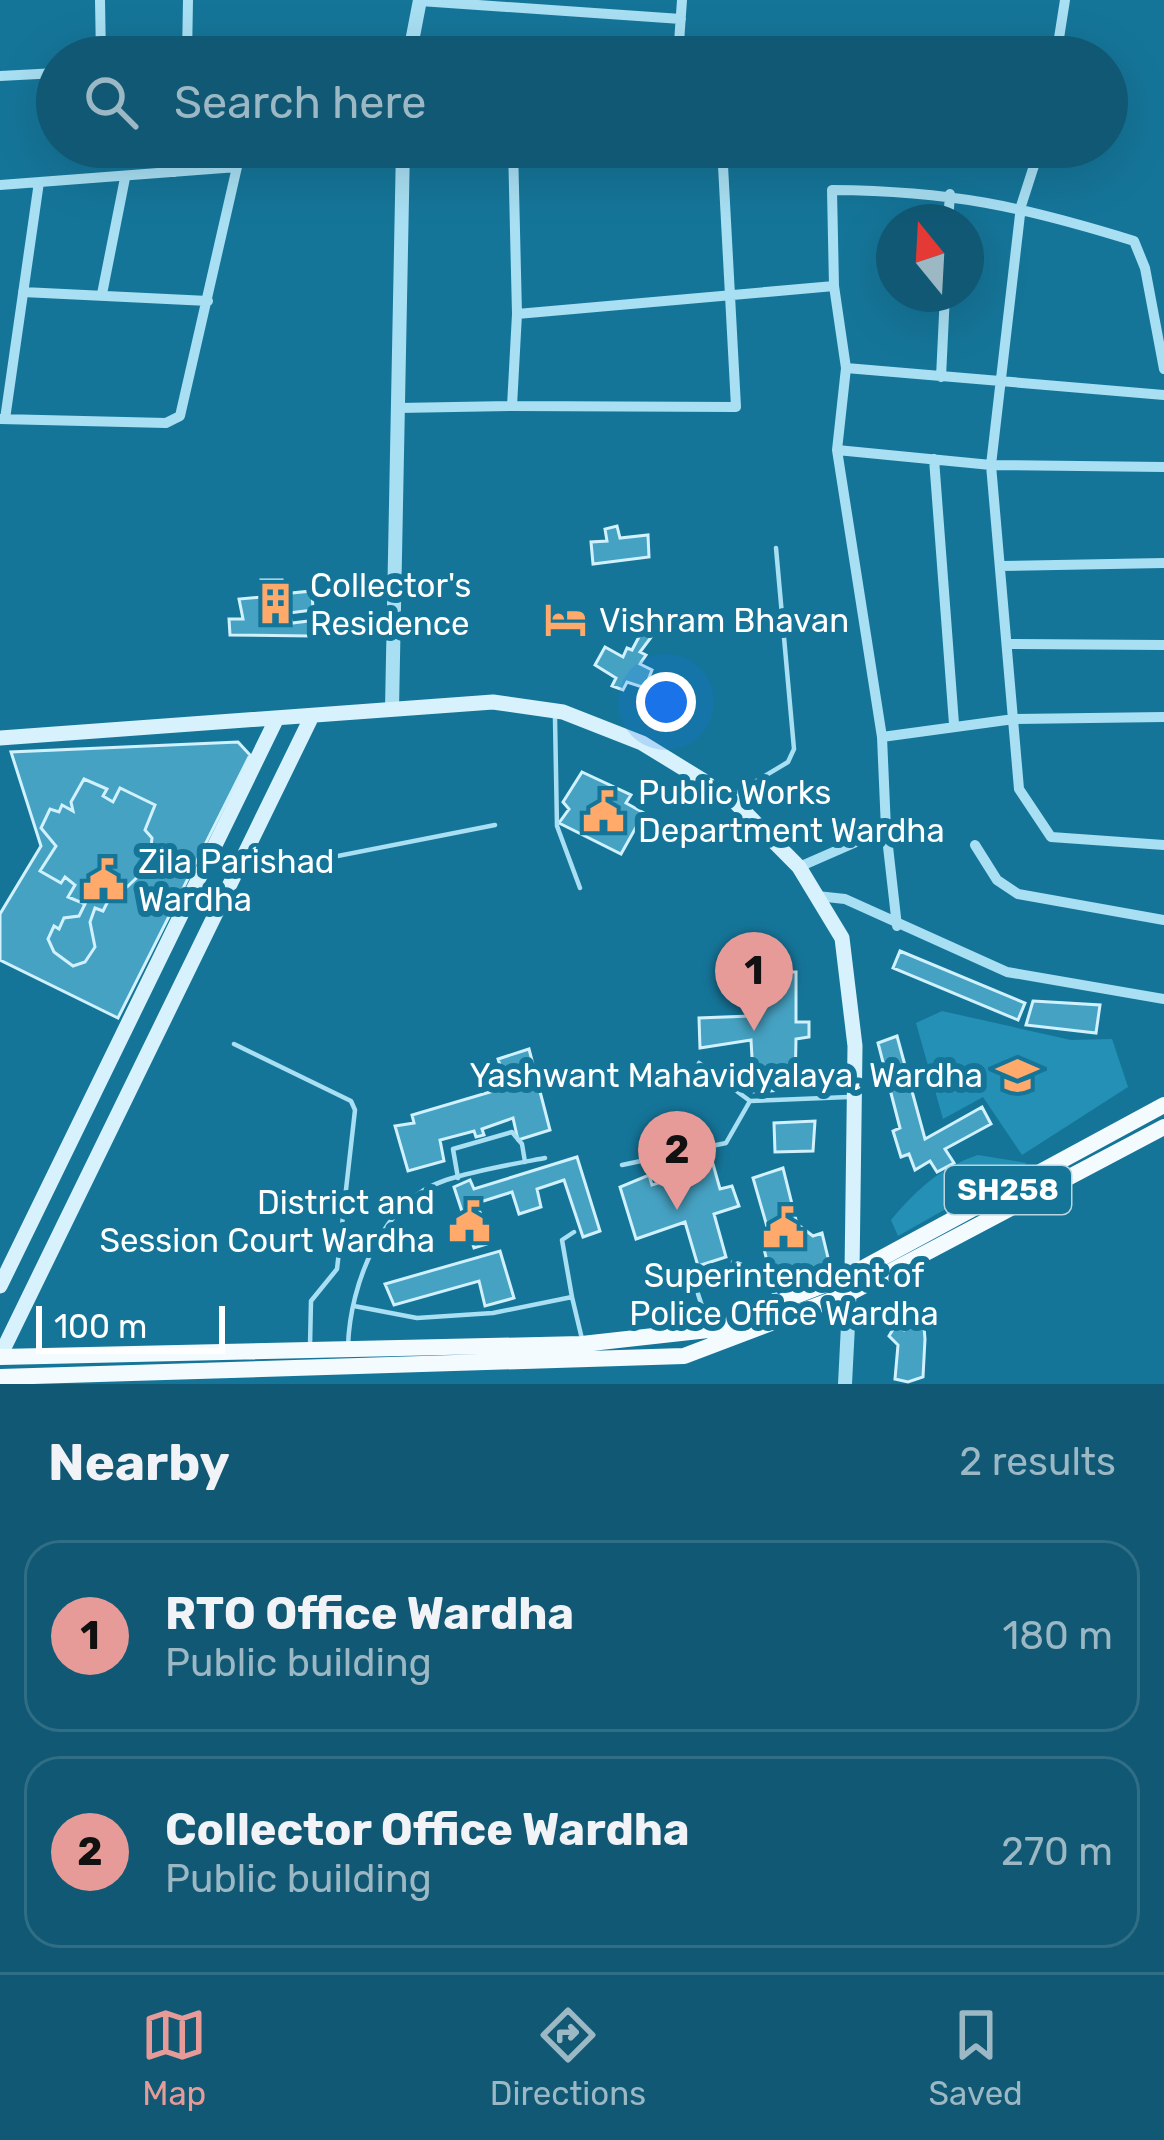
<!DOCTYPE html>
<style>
:root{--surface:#105873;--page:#1e617b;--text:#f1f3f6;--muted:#9cb8c4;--line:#306e85;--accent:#e69b98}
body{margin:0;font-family:Rubik,sans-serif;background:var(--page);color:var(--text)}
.compass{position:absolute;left:876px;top:204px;width:108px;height:108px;border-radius:50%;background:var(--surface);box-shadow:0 12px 48px #0002;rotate:342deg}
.scale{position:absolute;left:36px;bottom:30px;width:189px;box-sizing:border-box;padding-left:12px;border:6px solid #fff;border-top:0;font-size:33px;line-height:42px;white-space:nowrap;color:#fff;-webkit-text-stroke:9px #157599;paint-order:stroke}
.you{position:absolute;left:666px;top:702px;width:42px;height:42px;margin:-30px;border:9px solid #fff;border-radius:50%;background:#1a73e8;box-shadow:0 0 0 18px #1a73e833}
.badge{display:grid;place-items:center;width:78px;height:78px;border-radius:50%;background:var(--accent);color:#111;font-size:39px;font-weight:700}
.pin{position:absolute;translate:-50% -99px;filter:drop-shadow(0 3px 6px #0008)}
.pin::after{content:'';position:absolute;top:63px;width:42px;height:36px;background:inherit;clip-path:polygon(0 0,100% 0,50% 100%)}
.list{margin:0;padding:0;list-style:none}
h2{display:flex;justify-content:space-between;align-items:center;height:156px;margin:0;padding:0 48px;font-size:51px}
h2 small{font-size:39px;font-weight:400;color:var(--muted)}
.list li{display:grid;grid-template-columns:78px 1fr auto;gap:36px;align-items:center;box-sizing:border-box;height:192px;margin:0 24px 24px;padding:0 24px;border:3px solid var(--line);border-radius:36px}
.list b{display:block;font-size:45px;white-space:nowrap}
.list p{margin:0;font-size:39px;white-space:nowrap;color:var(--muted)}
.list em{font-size:39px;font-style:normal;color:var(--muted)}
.icon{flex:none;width:66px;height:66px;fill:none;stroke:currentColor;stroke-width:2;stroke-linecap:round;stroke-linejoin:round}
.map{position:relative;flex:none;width:1164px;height:1384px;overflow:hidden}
.search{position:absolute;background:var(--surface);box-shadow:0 12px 48px #0002;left:36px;right:36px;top:36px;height:132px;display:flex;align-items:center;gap:30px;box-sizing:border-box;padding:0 42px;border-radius:66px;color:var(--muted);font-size:45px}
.sheet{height:588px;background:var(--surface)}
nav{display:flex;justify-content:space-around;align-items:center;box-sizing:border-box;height:168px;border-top:3px solid var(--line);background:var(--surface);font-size:33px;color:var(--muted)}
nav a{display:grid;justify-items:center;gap:6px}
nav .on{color:var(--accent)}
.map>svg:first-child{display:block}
.green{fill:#2490b6}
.building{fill:#46a2c3;stroke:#d0f1fd;stroke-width:3}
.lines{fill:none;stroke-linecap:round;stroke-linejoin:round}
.service{stroke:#a8dff3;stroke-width:4.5}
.minor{stroke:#a8dff3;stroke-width:10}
.tertiary{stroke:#a8dff3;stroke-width:14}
.secondary{stroke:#d7f2fc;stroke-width:15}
.primary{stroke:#f4fbff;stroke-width:16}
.labels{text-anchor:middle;stroke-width:12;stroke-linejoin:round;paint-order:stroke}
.shield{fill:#157599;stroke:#b9d6e0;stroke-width:3}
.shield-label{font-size:30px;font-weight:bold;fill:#fff}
.poi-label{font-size:33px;fill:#fff;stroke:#157599;text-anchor:start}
</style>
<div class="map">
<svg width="1164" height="1384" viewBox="0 0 1164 1384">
<rect width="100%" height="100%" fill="#157599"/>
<path class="green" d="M 942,1011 L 1071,1040 L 1112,1039 L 1128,1087 L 1022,1155 L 983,1097 L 943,1119 L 916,1023 Z
M 978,1155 L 1027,1163 L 898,1236 L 891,1220 C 916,1190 941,1167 978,1155 Z"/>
<path class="building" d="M 617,526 L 620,538 L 648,535 L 649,557 L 593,564 L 591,542 L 607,541 L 605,529 Z
M 261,580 L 282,580 L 281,594 L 312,591 L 313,610 L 289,613 L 292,623 L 309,621 L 311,636 L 230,635 L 229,619 L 243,619 L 239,599 L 262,597 Z
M 641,613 L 661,624 L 640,652 L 646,655 L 640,664 L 652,670 L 645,688 L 627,682 L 623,690 L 612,686 L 616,678 L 595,665 L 605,647 L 623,657 L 627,648 L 632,650 L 641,633 L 632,628 Z
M 238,742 L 250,755 L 118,1018 L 0,960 L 0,914 L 41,846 L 11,752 Z
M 582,772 L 631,795 L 626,803 L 644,813 L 621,854 L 559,823 L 569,809 L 563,802 Z
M 84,779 L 107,789 L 103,796 L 113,802 L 120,788 L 155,805 L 145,830 L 152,838 L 149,866 L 127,887 L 113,891 L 103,911 L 95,908 L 90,922 L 95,947 L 85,962 L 73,966 L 54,952 L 48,939 L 54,926 L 59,929 L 64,918 L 79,916 L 85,904 L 68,897 L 75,885 L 65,877 L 61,883 L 40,871 L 56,846 L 41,828 L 50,809 L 59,812 L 62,805 L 73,811 L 71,802 Z
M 900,951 L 1025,1003 L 1018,1020 L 893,968 Z
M 752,972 L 796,972 L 796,1022 L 809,1022 L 809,1037 L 796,1039 L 795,1089 L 754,1092 L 751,1040 L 700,1048 L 699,1018 L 750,1016 Z
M 1033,1001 L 1100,1005 L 1096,1033 L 1026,1025 Z
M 897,1036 L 925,1139 L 982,1107 L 991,1124 L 945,1149 L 954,1163 L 937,1172 L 930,1161 L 915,1170 L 909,1154 L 901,1157 L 893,1131 L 900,1128 L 878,1043 Z
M 529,1049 L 550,1130 L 518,1140 L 513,1118 L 482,1129 L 484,1135 L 476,1137 L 474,1131 L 440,1140 L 444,1161 L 408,1171 L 395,1126 L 414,1123 L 412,1115 L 517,1084 L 516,1079 L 506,1083 L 498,1059 Z
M 815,1121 L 813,1151 L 775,1152 L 774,1123 Z
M 577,1157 L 600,1231 L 583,1237 L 564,1180 L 537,1189 L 541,1207 L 519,1214 L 512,1192 L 477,1203 L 490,1243 L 474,1248 L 454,1187 L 470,1180 L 474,1189 Z
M 711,1157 L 720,1189 L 732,1186 L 739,1206 L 714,1214 L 726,1257 L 698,1266 L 685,1222 L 636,1239 L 620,1187 L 649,1175 L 652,1185 L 672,1179 L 669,1171 Z
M 783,1168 L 797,1224 L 813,1236 L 822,1233 L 830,1266 L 773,1285 L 764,1249 L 768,1230 L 753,1178 Z
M 500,1251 L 514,1298 L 485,1306 L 479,1281 L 394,1305 L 385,1284 Z
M 909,1315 L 923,1315 L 925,1339 L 923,1377 L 908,1382 L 895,1379 L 898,1345 L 889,1336 L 895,1326 L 904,1330 L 909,1325 Z"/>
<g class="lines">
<path class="service" d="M 555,718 L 557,826 L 580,888
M 735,794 L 788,762 L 794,749 L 776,548
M 241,875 L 495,825
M 234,1044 L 351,1101 L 355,1110 L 337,1269 L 311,1301 L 310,1346
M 699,1063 L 750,1101 L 849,1097
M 622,1165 L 726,1143 L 750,1101
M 458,1178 L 453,1149 L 512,1132 L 522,1144 L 525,1162
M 733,1262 L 755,1269 L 776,1295
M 701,1271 L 695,1285 L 708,1324
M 572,1297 L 562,1240 L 574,1232
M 354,1306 L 417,1318 L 493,1313 L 572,1297 L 582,1339
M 348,1346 C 350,1284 382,1201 446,1180 C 477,1170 513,1164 545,1158"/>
<path class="minor" d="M 100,0 L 101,57
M 420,1 L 681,19
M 187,57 L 188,0
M 326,57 L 409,52
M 678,57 L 682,0
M 1056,57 L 1065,0
M 0,76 L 57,73
M 513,147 L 517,314 L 834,286
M 1040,147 L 1021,206 L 991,465 L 1164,467
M 175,172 L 178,147
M 0,185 L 237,167 L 180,416 L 166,423 L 0,419
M 948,222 L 950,194
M 23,292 L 208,301
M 102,294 L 125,178
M 517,314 L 512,406 L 736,407 L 722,147
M 846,368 L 1164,395
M 941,377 L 945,294
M 398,408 L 512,406
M 5,419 L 39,182
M 837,450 L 991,465 L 1019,789 L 1051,837 L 1164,845
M 934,459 L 954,724
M 1000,566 L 1164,563
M 1007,644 L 1164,645
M 882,737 L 1014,719 L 1164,717
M 886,829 L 897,926
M 975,845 L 997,880 L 1018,894 L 1164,920
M 799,867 L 886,829 L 882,737 L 837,450 L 846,368 L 834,286 L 832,190 C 951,191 1021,206 1134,241 L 1145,268 L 1164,369
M 817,896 L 845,899 L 1007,972 L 1164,999"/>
<path class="tertiary" d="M 409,57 L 420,0
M 392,709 L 403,147
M 845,1384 L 850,1286"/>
<path class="secondary" d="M 0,738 L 493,702 L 563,712 L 642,743 L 730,797 L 799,867 L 842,938 L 855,1046 L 852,1274
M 0,1286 L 276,720
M 0,1356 L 312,716"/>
<path class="primary" d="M 0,1357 L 582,1344 L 708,1330 L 852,1274 L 1164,1105
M 0,1377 L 684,1356 L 850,1293 L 1164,1127"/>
</g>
<defs>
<symbol id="building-bare" viewBox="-9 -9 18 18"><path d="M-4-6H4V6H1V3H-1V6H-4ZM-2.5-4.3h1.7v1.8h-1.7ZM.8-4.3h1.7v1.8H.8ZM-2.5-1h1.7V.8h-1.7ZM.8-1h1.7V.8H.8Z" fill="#ffa96a" stroke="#157599" stroke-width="2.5" paint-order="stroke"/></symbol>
<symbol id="hotel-bare" viewBox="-9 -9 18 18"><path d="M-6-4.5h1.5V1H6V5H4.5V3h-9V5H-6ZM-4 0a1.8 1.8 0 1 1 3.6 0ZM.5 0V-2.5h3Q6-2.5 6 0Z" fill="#ffa96a" stroke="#157599" stroke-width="2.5" paint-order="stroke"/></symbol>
<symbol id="civic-bare" viewBox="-9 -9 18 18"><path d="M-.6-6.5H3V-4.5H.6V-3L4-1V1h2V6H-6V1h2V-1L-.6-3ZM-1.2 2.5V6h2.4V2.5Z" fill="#ffa96a" stroke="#157599" stroke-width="2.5" paint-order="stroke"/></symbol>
<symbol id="university-bare" viewBox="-9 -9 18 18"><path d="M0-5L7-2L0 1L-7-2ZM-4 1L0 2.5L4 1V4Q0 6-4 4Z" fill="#ffa96a" stroke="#157599" stroke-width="2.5" paint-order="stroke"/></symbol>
</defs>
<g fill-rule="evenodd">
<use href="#building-bare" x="246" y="574" width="59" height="59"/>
<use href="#hotel-bare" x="536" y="590" width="59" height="59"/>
<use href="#civic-bare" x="574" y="782" width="59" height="59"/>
<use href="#civic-bare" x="74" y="850" width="59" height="59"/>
<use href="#university-bare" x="988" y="1046" width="59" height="59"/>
<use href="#civic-bare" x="440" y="1192" width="59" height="59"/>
<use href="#civic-bare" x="754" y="1198" width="59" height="59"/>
</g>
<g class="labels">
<rect class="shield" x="945" y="1166" width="126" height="48" rx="9"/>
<g class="shield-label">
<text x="1008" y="1200">SH258</text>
</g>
<g class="poi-label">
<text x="310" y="597">Collector's<tspan x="310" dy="38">Residence</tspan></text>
<text x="599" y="632">Vishram Bhavan</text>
<text x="638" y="804">Public Works<tspan x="638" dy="38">Department Wardha</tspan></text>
<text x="138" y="873">Zila Parishad<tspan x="138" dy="38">Wardha</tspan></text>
<text x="983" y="1087" text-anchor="end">Yashwant Mahavidyalaya, Wardha</text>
<text x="435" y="1214" text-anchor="end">District and<tspan x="435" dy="38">Session Court Wardha</tspan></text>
<text x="784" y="1287" text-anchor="middle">Superintendent of<tspan x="784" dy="38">Police Office Wardha</tspan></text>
</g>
</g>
</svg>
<svg class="compass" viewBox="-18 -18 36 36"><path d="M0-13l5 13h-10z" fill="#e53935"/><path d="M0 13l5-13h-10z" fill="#9cb8c4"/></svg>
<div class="scale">100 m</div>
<div class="you"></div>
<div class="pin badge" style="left:754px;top:1031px">1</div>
<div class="pin badge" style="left:677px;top:1210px">2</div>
<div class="search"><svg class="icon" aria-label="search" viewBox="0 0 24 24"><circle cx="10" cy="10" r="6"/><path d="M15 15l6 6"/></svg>Search here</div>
</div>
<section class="sheet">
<h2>Nearby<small>2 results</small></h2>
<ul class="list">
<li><span class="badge">1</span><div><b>RTO Office Wardha</b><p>Public building</p></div><em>180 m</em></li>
<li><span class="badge">2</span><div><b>Collector Office Wardha</b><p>Public building</p></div><em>270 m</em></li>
</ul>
</section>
<nav>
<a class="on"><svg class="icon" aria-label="map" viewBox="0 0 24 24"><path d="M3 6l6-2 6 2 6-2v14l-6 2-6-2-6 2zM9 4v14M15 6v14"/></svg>Map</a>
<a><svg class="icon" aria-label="directions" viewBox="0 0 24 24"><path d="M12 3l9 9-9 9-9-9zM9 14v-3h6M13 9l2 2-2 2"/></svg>Directions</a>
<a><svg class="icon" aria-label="saved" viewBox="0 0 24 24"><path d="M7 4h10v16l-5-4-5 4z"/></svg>Saved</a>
</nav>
